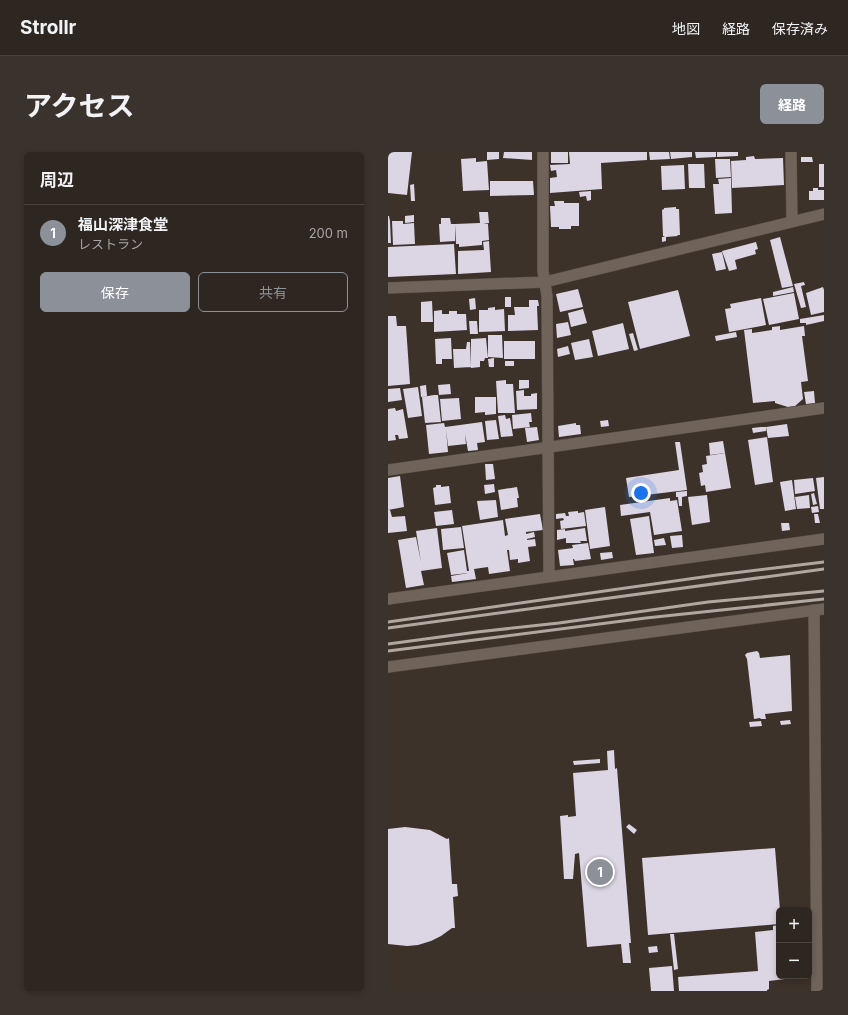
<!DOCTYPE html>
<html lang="ja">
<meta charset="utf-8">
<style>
:root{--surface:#2e2620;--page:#3a322d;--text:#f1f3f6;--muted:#a7a5a5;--line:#49433e;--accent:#8c9099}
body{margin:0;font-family:Inter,"Noto Sans JP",sans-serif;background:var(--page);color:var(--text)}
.controls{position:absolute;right:12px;bottom:12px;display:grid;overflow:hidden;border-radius:6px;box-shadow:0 2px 6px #0003}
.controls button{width:36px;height:36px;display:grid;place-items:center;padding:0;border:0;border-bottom:1px solid var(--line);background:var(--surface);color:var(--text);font:20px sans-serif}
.you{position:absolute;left:253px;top:341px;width:14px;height:14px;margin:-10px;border:3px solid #fff;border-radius:50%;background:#1a73e8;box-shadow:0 0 0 6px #1a73e833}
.badge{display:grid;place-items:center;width:26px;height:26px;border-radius:50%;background:var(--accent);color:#fff;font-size:13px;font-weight:700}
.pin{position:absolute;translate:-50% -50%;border:2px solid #fff;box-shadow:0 1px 4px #0006}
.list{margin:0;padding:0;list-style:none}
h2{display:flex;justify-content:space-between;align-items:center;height:52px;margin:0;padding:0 16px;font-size:17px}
h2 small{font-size:13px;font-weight:400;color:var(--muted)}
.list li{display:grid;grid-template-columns:26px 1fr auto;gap:12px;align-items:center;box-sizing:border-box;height:56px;padding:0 16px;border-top:1px solid var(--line)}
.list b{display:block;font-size:15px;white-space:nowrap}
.list p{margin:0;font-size:13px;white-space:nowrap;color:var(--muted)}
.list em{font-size:13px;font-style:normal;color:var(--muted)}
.actions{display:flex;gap:8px;padding:12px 16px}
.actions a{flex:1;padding:9px 0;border:1px solid var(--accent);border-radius:6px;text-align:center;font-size:14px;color:var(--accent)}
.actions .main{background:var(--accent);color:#fff}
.map{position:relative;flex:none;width:436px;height:839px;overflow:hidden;border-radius:6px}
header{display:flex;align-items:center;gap:24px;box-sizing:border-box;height:56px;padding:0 20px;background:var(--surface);border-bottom:1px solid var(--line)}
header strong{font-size:19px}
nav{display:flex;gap:22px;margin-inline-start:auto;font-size:14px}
.intro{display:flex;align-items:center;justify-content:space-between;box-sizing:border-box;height:96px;padding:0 24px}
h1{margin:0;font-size:28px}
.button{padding:10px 18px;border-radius:6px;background:var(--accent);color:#fff;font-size:14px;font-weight:700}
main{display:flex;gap:24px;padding:0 24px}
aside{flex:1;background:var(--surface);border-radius:6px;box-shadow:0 2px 6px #0003}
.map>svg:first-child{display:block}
.building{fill:#dcd5e4}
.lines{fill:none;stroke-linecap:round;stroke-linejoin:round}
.minor-casing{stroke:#564e46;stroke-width:12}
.tertiary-casing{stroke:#564e46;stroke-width:12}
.minor{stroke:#6f635a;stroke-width:11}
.tertiary{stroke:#6f635a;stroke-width:11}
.rail{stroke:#b0a7a1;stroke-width:3}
</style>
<header>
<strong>Strollr</strong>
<nav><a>地図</a><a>経路</a><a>保存済み</a></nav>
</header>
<div class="intro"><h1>アクセス</h1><a class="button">経路</a></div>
<main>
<aside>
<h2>周辺<small></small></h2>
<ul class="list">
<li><span class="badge">1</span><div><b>福山深津食堂</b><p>レストラン</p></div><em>200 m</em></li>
</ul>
<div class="actions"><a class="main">保存</a><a>共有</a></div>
</aside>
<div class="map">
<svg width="436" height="839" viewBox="0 0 436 839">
<rect width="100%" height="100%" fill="#3d322a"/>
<path class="building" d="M 0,0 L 24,0 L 19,43 L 0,41 Z
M 99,0 L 111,0 L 111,7 L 99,8 Z
M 116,0 L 144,0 L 144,8 L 115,6 Z
M 163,0 L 180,0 L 180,11 L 163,11 Z
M 181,0 L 259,0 L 259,8 L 213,11 L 214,37 L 162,41 L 162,26 L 169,25 L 168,18 L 163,19 L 162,13 L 182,12 Z
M 261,0 L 281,0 L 282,7 L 262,8 Z
M 282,0 L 304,0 L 304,5 L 283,7 Z
M 307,0 L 328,0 L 328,5 L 308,6 Z
M 329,0 L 350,0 L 350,4 L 329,5 Z
M 366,4 L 367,7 L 395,6 L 396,33 L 344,36 L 343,9 L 358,8 L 358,5 Z
M 413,5 L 424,5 L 425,10 L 413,10 Z
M 88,6 L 88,10 L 99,9 L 101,38 L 75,39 L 73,7 Z
M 327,7 L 342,7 L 343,25 L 328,26 Z
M 300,12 L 316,12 L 317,36 L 301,36 Z
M 431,12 L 436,12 L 436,35 L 431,35 Z
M 296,13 L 297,37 L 274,38 L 273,14 Z
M 343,26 L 344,61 L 327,62 L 325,32 L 331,32 L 330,27 Z
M 102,29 L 145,29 L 146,43 L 102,44 Z
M 26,32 L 27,49 L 23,49 L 22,33 Z
M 425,36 L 430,36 L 430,38 L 436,38 L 436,48 L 421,48 L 421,39 L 425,39 Z
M 203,39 L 203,48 L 199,49 L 198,44 L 192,45 L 191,40 Z
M 166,49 L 176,49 L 176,51 L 191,51 L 191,74 L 183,74 L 183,77 L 171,77 L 171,75 L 163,75 L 162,54 L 167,54 Z
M 288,55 L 288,57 L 291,57 L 292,83 L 289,83 L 290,84 L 278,85 L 278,89 L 274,90 L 274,85 L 277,85 L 275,84 L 274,58 L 276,57 L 276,56 Z
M 91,60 L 100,60 L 101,71 L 95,72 L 100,72 L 101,88 L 94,89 L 94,93 L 71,95 L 71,92 L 68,92 L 67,72 L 92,71 Z
M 26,63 L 26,70 L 17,71 L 17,64 Z
M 0,64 L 1,64 L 2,69 L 3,91 L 0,91 Z
M 53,66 L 62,66 L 63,72 L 67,72 L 67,89 L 52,90 L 51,72 L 53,72 Z
M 4,69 L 15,69 L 15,72 L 26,71 L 27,92 L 5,93 Z
M 392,85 L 405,134 L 394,136 L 382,88 Z
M 101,89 L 103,120 L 70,122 L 70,99 L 96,98 L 95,90 Z
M 368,90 L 370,97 L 367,98 L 368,102 L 347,108 L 349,117 L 341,119 L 334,99 Z
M 66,92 L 68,122 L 0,125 L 0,95 Z
M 334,100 L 338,117 L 328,119 L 324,102 Z
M 416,130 L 417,133 L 413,134 L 418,155 L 413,156 L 406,132 Z
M 405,135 L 406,140 L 385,144 L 385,140 Z
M 435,135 L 436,138 L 436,160 L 423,163 L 418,141 Z
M 190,137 L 195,155 L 172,160 L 168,142 Z
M 290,138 L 302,184 L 252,197 L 240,150 Z
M 406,141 L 411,167 L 381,173 L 375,147 Z
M 117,145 L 123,145 L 123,155 L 117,155 Z
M 87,146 L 88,157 L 82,158 L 81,147 Z
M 373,146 L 378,173 L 341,180 L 337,157 L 343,156 L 342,152 Z
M 141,148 L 150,148 L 151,154 L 149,154 L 150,178 L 120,179 L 120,163 L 127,163 L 126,155 L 141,155 Z
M 44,149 L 45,170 L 33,170 L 33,150 Z
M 107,155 L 107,158 L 116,157 L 117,179 L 91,180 L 91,158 L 100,158 L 100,156 Z
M 195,157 L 199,171 L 183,175 L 180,161 Z
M 54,158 L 54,162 L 61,162 L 61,159 L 69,159 L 69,162 L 78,162 L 79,178 L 46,180 L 46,159 Z
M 436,163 L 436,169 L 418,173 L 418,171 L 412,171 L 412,167 Z
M 0,164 L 8,164 L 9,174 L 18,174 L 22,232 L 0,234 Z
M 81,169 L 89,169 L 90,182 L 82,182 Z
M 180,170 L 183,183 L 169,186 L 168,172 Z
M 235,171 L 241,197 L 210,204 L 204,179 Z
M 392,174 L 392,178 L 416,174 L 417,184 L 414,184 L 420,229 L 413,230 L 415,247 L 407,254 L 400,255 L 387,251 L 387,249 L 365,251 L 356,178 L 364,177 L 364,181 L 384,178 L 384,175 Z
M 348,180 L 349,185 L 328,189 L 327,184 Z
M 245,181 L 250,198 L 246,199 L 241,182 Z
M 100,183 L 114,183 L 115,206 L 100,205 Z
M 63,186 L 64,207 L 54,207 L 54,212 L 48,212 L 47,187 Z
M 98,186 L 100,206 L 97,206 L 96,209 L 92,209 L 92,215 L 83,216 L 83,187 Z
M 201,187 L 205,205 L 187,208 L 183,191 Z
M 116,189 L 147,189 L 147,207 L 116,207 Z
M 79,190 L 82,190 L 83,215 L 66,216 L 65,197 L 78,197 Z
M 180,194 L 182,202 L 170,205 L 169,197 Z
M 106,206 L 106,215 L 101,215 L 100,207 Z
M 117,209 L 126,209 L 126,214 L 117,214 Z
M 118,228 L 118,232 L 125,232 L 127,261 L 110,261 L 108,229 Z
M 131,228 L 141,228 L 141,236 L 131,237 Z
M 62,232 L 63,242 L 51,243 L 50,233 Z
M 38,233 L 39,244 L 33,245 L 32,234 Z
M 30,235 L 34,264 L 20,266 L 15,237 Z
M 12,236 L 14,248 L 0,250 L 0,237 Z
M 136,238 L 136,244 L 143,244 L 143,242 L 149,241 L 149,257 L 129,258 L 128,239 Z
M 426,239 L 427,251 L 418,252 L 416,240 Z
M 46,243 L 50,243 L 53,270 L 37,271 L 34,245 Z
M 87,245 L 108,245 L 108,262 L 97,263 L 97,260 L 87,261 Z
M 71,246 L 73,267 L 54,269 L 52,247 Z
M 7,256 L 8,259 L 15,257 L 20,286 L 11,287 L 10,283 L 7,283 L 8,288 L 0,289 L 0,257 Z
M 143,261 L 144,270 L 141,270 L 142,275 L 125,277 L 124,263 Z
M 117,263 L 118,267 L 122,266 L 125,284 L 113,285 L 110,264 Z
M 108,268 L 111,287 L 99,288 L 97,269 Z
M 220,268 L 221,274 L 213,275 L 212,269 Z
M 94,270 L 97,290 L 89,291 L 90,298 L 80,299 L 77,282 L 78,292 L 60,294 L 58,277 L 60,300 L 41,302 L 38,273 L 56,271 L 57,275 Z
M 188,271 L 188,273 L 192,273 L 193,282 L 171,285 L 170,274 Z
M 399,272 L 401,284 L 380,286 L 378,275 Z
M 149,275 L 151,288 L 139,290 L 137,276 Z
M 373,275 L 378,275 L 378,279 L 365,281 L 364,276 Z
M 379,285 L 385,330 L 367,333 L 360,288 Z
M 335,289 L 337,301 L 322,303 L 321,291 Z
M 287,290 L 292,290 L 299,338 L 241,345 L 238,326 L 291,318 Z
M 337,301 L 343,336 L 318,340 L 317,333 L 313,334 L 311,321 L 315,320 L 314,313 L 319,312 L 318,304 Z
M 97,312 L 105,312 L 107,327 L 98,328 Z
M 12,324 L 16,355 L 0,358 L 0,326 Z
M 436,325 L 436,357 L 432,357 L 428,326 Z
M 425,326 L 427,339 L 407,342 L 406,328 Z
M 404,328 L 408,357 L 397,359 L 392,330 Z
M 106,332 L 107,340 L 97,342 L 96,333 Z
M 48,333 L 53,333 L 53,335 L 61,334 L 63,351 L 47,353 L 45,336 L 48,335 Z
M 129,335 L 131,346 L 129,346 L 130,355 L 113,358 L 110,338 Z
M 299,339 L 299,344 L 294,345 L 294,354 L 291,354 L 290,345 L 288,345 L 288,340 Z
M 426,341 L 429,352 L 425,353 L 423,342 Z
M 319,343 L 322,370 L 304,373 L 300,345 Z
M 421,343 L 422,356 L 409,357 L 407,345 Z
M 282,346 L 282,349 L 289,348 L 294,379 L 266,383 L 262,360 L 233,364 L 232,353 Z
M 108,348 L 110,365 L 92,368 L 89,349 Z
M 430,354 L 431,360 L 424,361 L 423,355 Z
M 217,355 L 222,394 L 202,397 L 197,358 Z
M 0,358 L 2,358 L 4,365 L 17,364 L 19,379 L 0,381 Z
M 64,358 L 66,372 L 48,374 L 46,360 Z
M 190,359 L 190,361 L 196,360 L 198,374 L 173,377 L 172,369 L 176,368 L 175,366 L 168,367 L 168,362 L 177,361 L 178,364 L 181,364 L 180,360 Z
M 152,362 L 155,378 L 138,380 L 138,382 L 146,380 L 147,385 L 139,387 L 139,388 L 147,387 L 148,394 L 140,395 L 142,409 L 130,411 L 130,407 L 122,408 L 121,398 L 119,398 L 122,419 L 101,422 L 100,415 L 86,417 L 88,427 L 64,430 L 63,424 L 80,421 L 63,423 L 59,401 L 76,398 L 79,419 L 81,419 L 74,374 L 115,368 L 117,384 L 120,383 L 117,367 Z
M 426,362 L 430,362 L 432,371 L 427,371 Z
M 261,364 L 266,401 L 248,403 L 242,367 Z
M 393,371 L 401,371 L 402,378 L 394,379 Z
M 73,375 L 76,396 L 55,398 L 53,377 Z
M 49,376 L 54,416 L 33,419 L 36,433 L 18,436 L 10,388 L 28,385 L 33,410 L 28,379 Z
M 197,376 L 199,389 L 192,389 L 193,391 L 178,391 L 178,386 L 169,388 L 169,378 L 177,377 L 177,379 Z
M 294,383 L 295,395 L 284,396 L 282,384 Z
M 276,386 L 278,393 L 267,394 L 266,388 Z
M 200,391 L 203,407 L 187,409 L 186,407 L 185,407 L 186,413 L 172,414 L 170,398 L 185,396 L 184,393 Z
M 224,400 L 225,406 L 213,408 L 212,401 Z
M 369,499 L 371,501 L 372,506 L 402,503 L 404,559 L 377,562 L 378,567 L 373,567 L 372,566 L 366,567 L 359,507 L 357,503 L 359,501 Z
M 402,568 L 403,572 L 393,573 L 392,569 Z
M 373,569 L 374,574 L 362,575 L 361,570 Z
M 226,598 L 227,617 L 229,616 L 243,791 L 241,791 L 243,811 L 235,811 L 233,792 L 199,795 L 191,701 L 187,702 L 185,727 L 176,727 L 172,664 L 180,663 L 180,665 L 188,664 L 185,621 L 220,618 L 219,599 Z
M 212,607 L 212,611 L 186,613 L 185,609 Z
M 241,672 L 249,678 L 246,682 L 238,675 Z
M 17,675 L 42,678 L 59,687 L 61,686 L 64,732 L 69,732 L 70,744 L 65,745 L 67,776 L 64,776 L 53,784 L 43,789 L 30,793 L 19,794 L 0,792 L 0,677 Z
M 387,696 L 392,758 L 391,772 L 260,783 L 254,706 Z
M 391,773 L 391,824 L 397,824 L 397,827 L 381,829 L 381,837 L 379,838 L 379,839 L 291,839 L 290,825 L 370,819 L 367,780 L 385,778 L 385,774 Z
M 282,782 L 286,782 L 290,817 L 286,818 Z
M 269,794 L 270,800 L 261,801 L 260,795 Z
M 284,814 L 286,839 L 263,839 L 261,816 Z"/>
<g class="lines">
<defs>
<path id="minor" d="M 155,0 L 155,119 L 159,144 L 161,424
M 403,0 L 404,70
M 0,136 L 157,130 L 436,62
M 0,318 L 436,256
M 0,447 L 436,387
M 426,458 L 429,839"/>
<path id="tertiary" d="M 0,515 L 436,457"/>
</defs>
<use href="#minor" class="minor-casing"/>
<use href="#tertiary" class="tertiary-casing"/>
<use href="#minor" class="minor"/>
<use href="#tertiary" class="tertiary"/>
<path class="rail" d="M 0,470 L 329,423 L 436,410
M 0,476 L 436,417
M 0,492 L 89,480 L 171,471 L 320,450 L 436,439
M 0,499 L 258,466 L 436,447"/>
</g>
</svg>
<div class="controls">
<button>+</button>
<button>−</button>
</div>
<div class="you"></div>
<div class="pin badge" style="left:212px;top:720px">1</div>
</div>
</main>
